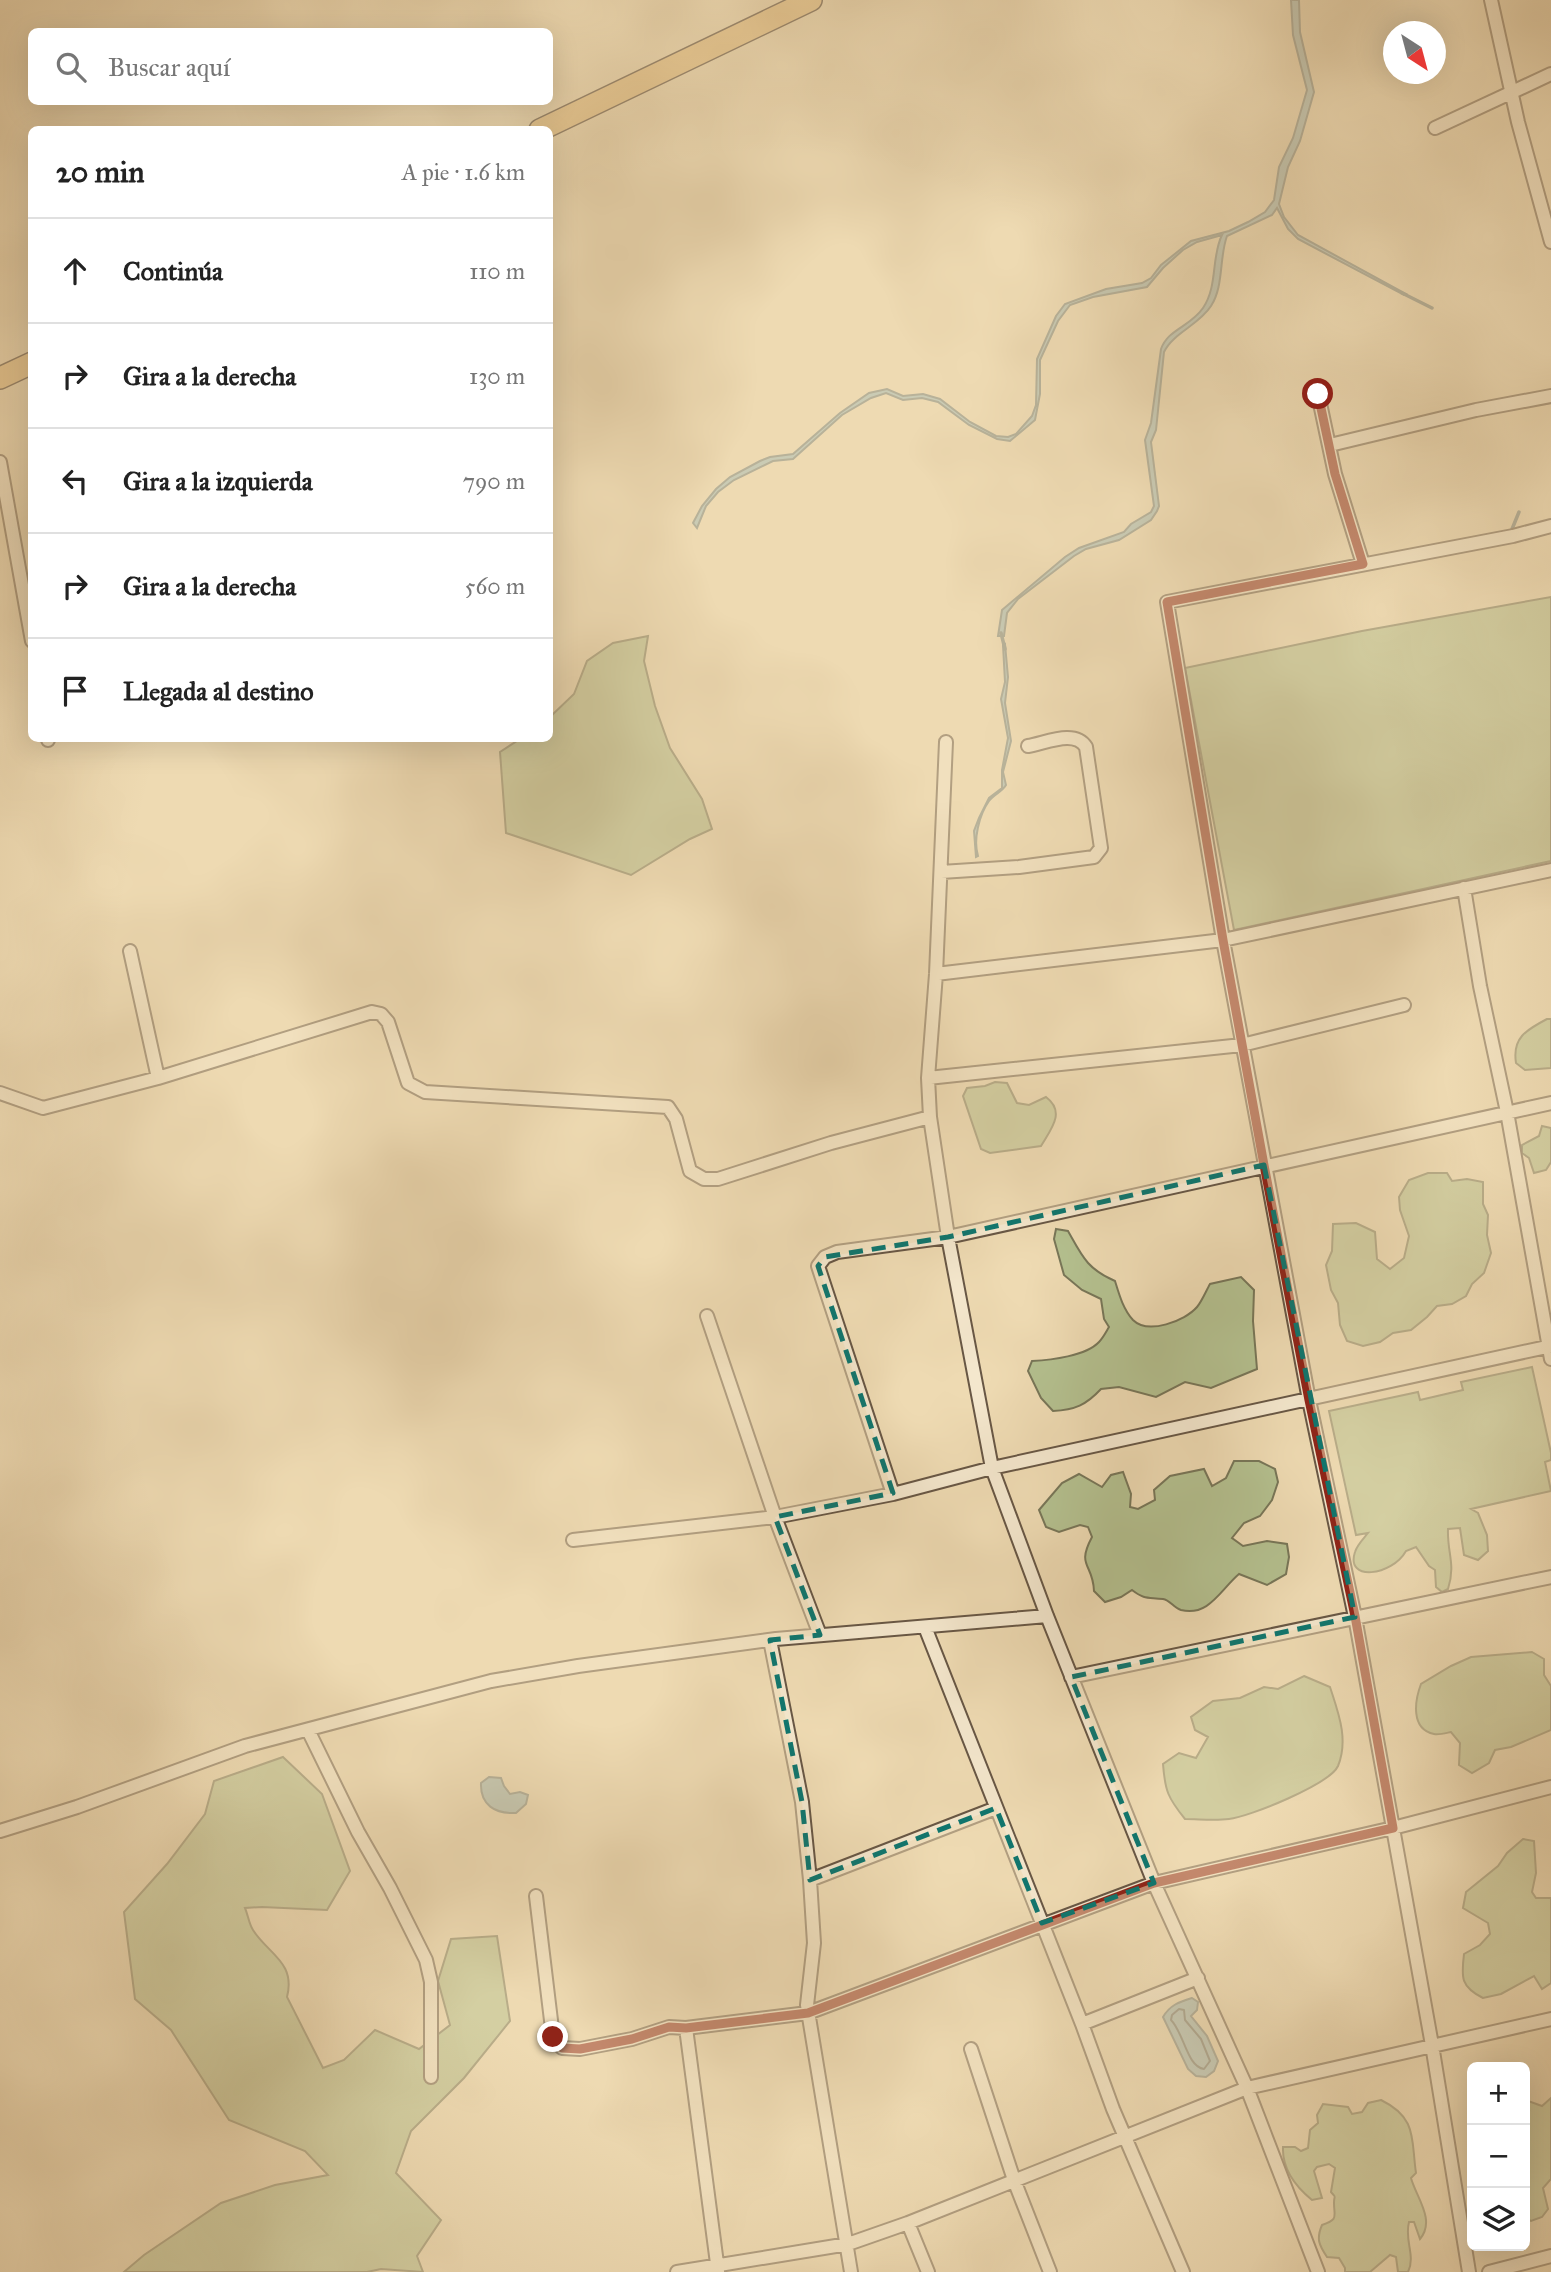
<!DOCTYPE html>
<html lang="es">
<meta charset="utf-8">
<style>
:root{--surface:#fff;--page:#f2f2f2;--text:#222;--muted:#767676;--line:#e0e0e0}
body{margin:0;font-family:"IM FELL Great Primer",serif;background:var(--page);color:var(--text)}
.controls{position:absolute;right:21px;bottom:21px;display:grid;overflow:hidden;border-radius:10px;box-shadow:0 7px 28px #0002}
.controls button{width:63px;height:63px;display:grid;place-items:center;padding:0;border:0;border-bottom:2px solid var(--line);background:var(--surface);color:var(--text);font:35px sans-serif}
.compass{position:absolute;left:1383px;top:21px;width:63px;height:63px;border-radius:50%;background:var(--surface);box-shadow:0 7px 28px #0002;rotate:144deg}
.stop{position:absolute;width:21px;height:21px;margin:-16px;border:5px solid #8f2418;border-radius:50%;background:#fff}
.stop.end{background:#8f2418;border-color:#fff;box-shadow:0 2px 7px #0008}
.list{margin:0;padding:0;list-style:none}
h2{display:flex;justify-content:space-between;align-items:center;height:91px;margin:0;padding:0 28px;font-size:30px}
h2 small{font-size:23px;font-weight:400;color:var(--muted)}
.list li{display:grid;grid-template-columns:46px 1fr auto;gap:21px;align-items:center;box-sizing:border-box;height:105px;padding:0 28px;border-top:2px solid var(--line)}
.list b{display:block;font-size:26px;white-space:nowrap}
.list em{font-size:23px;font-style:normal;color:var(--muted)}
.icon{flex:none;width:38px;height:38px;fill:none;stroke:currentColor;stroke-width:2;stroke-linecap:round;stroke-linejoin:round}
.map{position:relative;flex:none;width:1551px;height:2272px;overflow:hidden}
.search{position:absolute;background:var(--surface);box-shadow:0 7px 28px #0002;left:28px;top:28px;width:525px;height:77px;display:flex;align-items:center;gap:18px;box-sizing:border-box;padding:0 24px;border-radius:10px;color:var(--muted);font-size:26px}
.panel{position:absolute;background:var(--surface);box-shadow:0 7px 28px #0002;left:28px;top:126px;width:525px;height:616px;border-radius:10px}
.map>svg:first-child{display:block}
.green{fill:#b4c08f;stroke:#787658;stroke-width:2}
.water{fill:#9eb8b7;stroke:#76807b;stroke-width:2}
.lines{fill:none;stroke-linecap:round;stroke-linejoin:round}
.shore{stroke:#6c726c;stroke-width:2}
.stream{stroke:#76807b;stroke-width:3.5}
.street-casing{stroke:#685745;stroke-width:16}
.highway-casing{stroke:#3b2b21;stroke-width:24}
.street{stroke:#f4e7cd;stroke-width:12}
.highway{stroke:#e7bd79;stroke-width:21}
.route{stroke:#8f2418;stroke-width:9}
.marked{fill:none;stroke:#0f766e;stroke-width:5;stroke-dasharray:14 9;stroke-linejoin:round}
</style>
<div class="map">
<svg width="1551" height="2272" viewBox="0 0 1551 2272">
<rect width="100%" height="100%" fill="#eedab2"/>
<filter id="stains"><feTurbulence type="fractalNoise" baseFrequency=".00286" numOctaves="4"/><feColorMatrix values="0 0 0 0 .2 0 0 0 0 .09 0 0 0 0 .02 0 0 0 .5 -.17"/></filter>
<radialGradient id="worn" r=".72"><stop offset=".6" stop-color="#630" stop-opacity="0"/><stop offset="1" stop-color="#630" stop-opacity=".3"/></radialGradient>
<path class="green" d="M 1551,597 L 1551,861 L 1234,930 L 1185,668 L 1362,631 Z
M 648,636 L 644,661 L 655,706 L 670,748 L 702,799 L 712,829 L 690,839 L 631,875 L 506,833 L 500,752 L 520,739 L 550,738 L 550,717 L 574,694 L 587,661 L 613,643 Z
M 1547,1019 L 1551,1019 L 1551,1068 L 1525,1070 L 1516,1063 C 1512,1038 1526,1030 1547,1019 Z
M 995,1082 L 1007,1083 L 1017,1103 L 1029,1105 L 1046,1097 C 1066,1112 1051,1129 1041,1146 L 990,1153 L 981,1149 L 963,1096 L 967,1088 L 985,1086 Z
M 1542,1126 L 1551,1128 L 1551,1162 L 1546,1170 L 1534,1173 L 1529,1158 L 1522,1153 L 1522,1145 L 1539,1136 Z
M 1428,1173 L 1447,1173 L 1452,1181 L 1467,1179 L 1483,1182 L 1483,1204 L 1488,1215 L 1487,1235 L 1491,1253 L 1484,1273 L 1472,1284 L 1466,1296 L 1452,1304 L 1437,1306 L 1427,1317 L 1411,1330 L 1393,1333 L 1380,1342 L 1363,1346 L 1347,1341 L 1340,1325 L 1338,1303 L 1331,1290 L 1326,1265 L 1332,1251 L 1333,1224 L 1356,1223 L 1375,1232 L 1377,1259 L 1390,1269 L 1404,1258 L 1409,1236 L 1400,1210 L 1399,1197 L 1409,1180 Z
M 1056,1229 L 1068,1231 C 1082,1256 1087,1269 1115,1281 C 1119,1294 1123,1309 1133,1320 C 1148,1335 1185,1321 1197,1307 C 1202,1301 1206,1291 1210,1284 L 1241,1277 L 1254,1290 L 1253,1321 L 1257,1369 L 1211,1388 L 1185,1382 L 1156,1397 L 1119,1387 L 1101,1389 C 1086,1405 1075,1410 1053,1411 L 1041,1398 L 1028,1371 L 1032,1361 C 1051,1360 1086,1356 1099,1342 C 1103,1338 1106,1332 1109,1327 L 1104,1319 L 1101,1299 L 1082,1290 L 1064,1275 L 1054,1239 Z
M 1532,1367 L 1551,1453 L 1551,1460 L 1545,1462 L 1551,1491 L 1471,1509 L 1478,1513 L 1487,1535 L 1488,1551 L 1478,1560 L 1464,1555 L 1460,1528 L 1448,1529 C 1447,1553 1456,1564 1448,1589 L 1442,1592 L 1436,1587 L 1435,1570 L 1429,1566 L 1416,1547 L 1406,1551 C 1392,1576 1345,1582 1355,1552 C 1357,1545 1364,1538 1368,1533 L 1356,1535 L 1329,1411 L 1418,1392 L 1420,1400 L 1463,1390 L 1461,1382 Z
M 1234,1461 L 1259,1461 L 1275,1469 L 1278,1482 L 1272,1500 L 1260,1516 L 1244,1523 L 1232,1538 L 1243,1546 L 1267,1541 L 1287,1544 L 1289,1557 L 1286,1574 L 1267,1585 L 1239,1574 C 1221,1589 1209,1617 1181,1610 C 1174,1608 1170,1600 1163,1599 C 1148,1597 1145,1600 1132,1590 L 1121,1597 L 1105,1602 L 1094,1591 C 1093,1563 1076,1567 1092,1537 L 1088,1527 L 1080,1525 L 1059,1532 L 1046,1527 L 1039,1510 L 1062,1483 L 1079,1474 L 1102,1487 L 1111,1475 L 1123,1472 L 1131,1494 L 1130,1507 L 1138,1509 L 1155,1500 L 1154,1490 L 1170,1476 L 1204,1469 L 1212,1486 L 1226,1478 Z
M 1532,1652 L 1544,1659 L 1544,1675 L 1551,1686 L 1551,1730 L 1511,1747 L 1495,1750 L 1489,1763 L 1472,1773 L 1459,1765 L 1460,1743 L 1451,1732 C 1446,1733 1439,1735 1434,1734 C 1410,1729 1415,1700 1421,1684 L 1451,1666 L 1471,1657 Z
M 1304,1676 L 1330,1687 C 1338,1712 1349,1739 1338,1766 C 1330,1784 1249,1817 1229,1819 C 1214,1821 1199,1819 1185,1819 C 1168,1798 1165,1791 1163,1764 L 1179,1753 L 1196,1758 L 1208,1737 L 1195,1730 L 1191,1717 L 1213,1701 L 1240,1698 L 1264,1687 L 1278,1689 Z
M 283,1757 L 322,1794 L 350,1871 L 327,1910 L 262,1907 L 245,1908 C 248,1915 249,1924 253,1930 C 268,1954 296,1962 287,1997 L 323,2068 L 344,2060 L 375,2030 L 419,2049 L 450,2025 L 438,1981 L 451,1939 L 497,1936 L 510,2021 L 464,2078 L 411,2131 L 396,2173 L 441,2220 L 417,2256 L 423,2272 L 381,2269 L 367,2272 L 124,2272 L 144,2255 L 221,2203 L 275,2185 L 328,2175 L 305,2151 L 229,2120 L 171,2030 L 135,1999 L 124,1912 L 167,1864 L 205,1814 L 214,1781 Z
M 1523,1839 L 1534,1841 L 1536,1873 L 1532,1892 L 1536,1898 L 1551,1898 L 1551,1983 L 1542,1989 L 1534,1976 L 1501,1994 L 1483,1998 C 1461,1987 1461,1978 1464,1954 L 1480,1945 L 1490,1934 L 1488,1923 L 1463,1908 L 1466,1892 L 1498,1866 L 1507,1853 Z
M 1525,2096 L 1528,2101 L 1542,2106 L 1551,2098 L 1551,2179 L 1543,2188 L 1548,2209 L 1542,2217 L 1531,2221 L 1525,2218 L 1525,2119 L 1529,2111 L 1525,2108 Z
M 1381,2100 C 1418,2118 1411,2140 1416,2173 L 1411,2178 C 1416,2197 1436,2220 1420,2239 L 1414,2222 L 1409,2222 C 1404,2241 1416,2255 1408,2272 L 1398,2272 L 1396,2257 L 1390,2255 L 1370,2272 L 1345,2272 L 1345,2268 L 1339,2258 L 1327,2257 C 1319,2245 1316,2239 1322,2225 C 1339,2219 1334,2217 1334,2203 C 1334,2194 1337,2199 1331,2192 L 1335,2168 L 1329,2164 L 1317,2167 L 1314,2171 L 1322,2198 L 1312,2200 C 1296,2187 1282,2169 1283,2147 L 1295,2147 L 1301,2151 L 1308,2148 L 1310,2130 L 1318,2123 L 1317,2115 L 1323,2104 L 1348,2107 L 1352,2114 L 1362,2112 L 1368,2103 Z"/>
<path class="water" d="M 1291,0 L 1299,0 L 1300,32 L 1314,92 L 1300,141 L 1288,167 L 1279,204 L 1284,217 L 1298,235 L 1406,294 L 1404,295 L 1298,239 L 1288,229 L 1277,208 L 1272,215 L 1227,236 C 1219,258 1224,286 1211,306 C 1199,325 1173,333 1164,352 L 1156,430 L 1151,442 L 1159,506 L 1157,511 L 1151,520 L 1119,540 L 1086,549 L 1074,556 L 1018,599 L 1007,613 L 1004,636 L 998,636 L 1002,610 L 1065,557 L 1079,548 L 1124,532 L 1131,524 L 1151,512 L 1154,506 L 1145,440 L 1151,423 L 1161,349 C 1168,329 1190,327 1203,308 C 1218,286 1211,257 1222,235 L 1197,242 L 1183,250 L 1163,268 L 1147,287 L 1093,297 L 1070,305 L 1058,321 L 1040,360 L 1040,394 L 1035,420 L 1010,441 L 997,439 L 969,425 L 938,402 L 922,398 L 903,400 L 886,393 L 871,398 L 842,415 L 793,459 L 773,461 L 734,480 L 718,492 L 706,506 L 697,528 L 693,523 L 702,506 L 716,489 L 730,477 L 760,461 L 770,457 L 793,454 L 840,413 L 869,393 L 887,389 L 903,396 L 923,394 L 940,399 L 970,422 L 996,436 L 1008,437 L 1016,434 L 1032,416 L 1036,405 L 1037,359 L 1056,316 L 1065,304 L 1106,289 L 1142,283 L 1151,278 L 1161,265 L 1191,241 L 1229,231 L 1248,222 L 1265,212 L 1274,200 L 1279,167 L 1293,138 L 1307,90 L 1293,35 Z
M 1005,644 L 1008,677 L 1005,703 L 1011,741 L 1003,772 L 1006,785 C 1002,792 994,794 989,801 C 979,815 973,840 978,856 L 976,857 L 974,831 L 979,818 L 989,798 L 1002,788 L 1002,770 L 1008,738 L 1001,699 L 1005,682 L 1003,645 Z
M 489,1777 L 501,1778 L 504,1786 L 510,1794 L 520,1792 L 528,1795 L 526,1804 L 516,1813 C 495,1814 480,1805 481,1783 Z
M 1192,1998 L 1198,2002 L 1197,2010 L 1191,2016 L 1207,2036 L 1218,2061 L 1214,2071 L 1206,2077 L 1196,2076 L 1188,2069 L 1163,2017 C 1170,2005 1179,2002 1192,1998 Z"/>
<g class="lines">
<path class="shore" d="M 1179,2009 L 1184,2010 L 1185,2020 L 1201,2039 L 1210,2061 L 1204,2069 C 1187,2067 1184,2033 1171,2020 L 1172,2015 Z"/>
<path class="stream" d="M 1402,293 L 1432,308
M 1510,534 L 1519,512
M 1001,633 L 1005,649"/>
<defs>
<path id="street" d="M 1491,0 L 1518,122 L 1551,242
M 1435,128 L 1551,74
M 1318,394 L 1335,474 L 1363,564
M 1330,445 L 1476,410 L 1551,396
M 0,462 L 32,641
M 48,738 L 48,740
M 946,742 L 936,974 L 928,1078 L 930,1117 L 948,1237 L 992,1468 L 1047,1616 L 1154,1883 L 1247,2088 L 1318,2272
M 941,872 L 1019,867 L 1094,857 L 1101,848 L 1086,747 C 1075,729 1046,743 1028,746
M 1464,888 L 1480,986 L 1507,1112 L 1551,1359
M 130,951 L 158,1078
M 936,974 L 1223,940 L 1551,870
M 928,1078 L 1242,1045 L 1404,1005
M 0,1093 L 43,1108 L 158,1078 L 372,1012 L 381,1014 L 388,1022 L 408,1083 L 425,1092 L 668,1107 L 676,1119 L 690,1171 L 704,1179 L 718,1179 L 831,1143 L 930,1117
M 893,1494 L 818,1266 L 825,1257 L 837,1252 L 948,1237 L 1551,1103
M 573,1540 L 775,1517 L 707,1316
M 925,1627 L 1082,2024 L 1113,2109 L 1183,2272
M 820,1635 L 775,1517 L 893,1494 L 992,1468 L 1551,1346
M 770,1640 L 802,1802 L 810,1880 L 814,1943 L 807,2005 L 851,2272
M 1071,1677 L 1551,1577
M 308,1730 L 358,1832 L 390,1888 L 426,1960 L 431,1982 L 431,2077
M 0,1831 L 77,1807 L 245,1746 L 491,1681 L 578,1666 L 776,1639 L 1047,1616
M 810,1880 L 996,1808
M 536,1896 L 553,2037 L 562,2048 L 580,2049 L 632,2039 L 669,2027 L 686,2028 L 808,2013 L 1154,1883 L 1393,1828 L 1551,1787
M 1082,2024 L 1198,1978
M 686,2028 L 718,2271
M 971,2049 L 1014,2180 L 1050,2272
M 908,2223 L 928,2272
M 677,2272 L 848,2244 L 908,2223 L 1247,2088 L 1551,2019
M 1469,2272 L 1432,2045 L 1355,1617 L 1309,1400 L 1223,940 L 1167,602 L 1513,536 L 1551,526
M 1489,2272 L 1551,2256"/>
<path id="highway" d="M 540,130 L 811,0
M 0,378 L 32,363"/>
</defs>
<use href="#street" class="street-casing"/>
<use href="#highway" class="highway-casing"/>
<use href="#street" class="street"/>
<use href="#highway" class="highway"/>
</g>
<g class="lines">
<path class="route" d="M 553,2037 L 562,2048 L 580,2049 L 632,2039 L 669,2027 L 686,2028 L 808,2013 L 1154,1883 L 1393,1828 L 1355,1616 L 1309,1400 L 1264,1165 L 1223,940 L 1167,602 L 1363,564 L 1335,474 L 1318,394"/>
</g>
<path d="M0 0H1551V2272H0ZM 1264,1165 L 1355,1617 L 1071,1677 L 1154,1883 L 1042,1923 L 996,1808 L 810,1880 L 802,1802 L 770,1640 L 820,1635 L 775,1517 L 893,1493 L 818,1266 L 825,1257 L 948,1237 Z" fill="#eedab2" fill-opacity=".55" fill-rule="evenodd"/>
<path class="marked" d="M 1264,1165 L 1355,1617 L 1071,1677 L 1154,1883 L 1042,1923 L 996,1808 L 810,1880 L 802,1802 L 770,1640 L 820,1635 L 775,1517 L 893,1493 L 818,1266 L 825,1257 L 948,1237 Z"/>
<rect width="100%" height="100%" filter="url(#stains)"/>
<rect width="100%" height="100%" fill="url(#worn)"/>
</svg>
<div class="controls">
<button>+</button>
<button>−</button>
<button><svg class="icon" aria-label="layers" viewBox="0 0 24 24"><path d="M12 4l9 5-9 5-9-5zM3 14l9 5 9-5"/></svg></button>
</div>
<svg class="compass" viewBox="-18 -18 36 36"><path d="M0-13l5 13h-10z" fill="#e53935"/><path d="M0 13l5-13h-10z" fill="#767676"/></svg>
<div class="stop" style="left:1318px;top:394px"></div>
<div class="stop end" style="left:553px;top:2037px"></div>
<div class="search"><svg class="icon" aria-label="search" viewBox="0 0 24 24"><circle cx="10" cy="10" r="6"/><path d="M15 15l6 6"/></svg>Buscar aquí</div>
<section class="panel">
<h2>20 min<small>A pie · 1.6 km</small></h2>
<ul class="list">
<li><svg class="icon" aria-label="ahead" viewBox="0 0 24 24"><path d="M12 20V5M6 11l6-6 6 6"/></svg><div><b>Continúa</b></div><em>110 m</em></li>
<li><svg class="icon" aria-label="right" viewBox="0 0 24 24"><path d="M7 20v-9h11M14 6l5 5-5 5"/></svg><div><b>Gira a la derecha</b></div><em>130 m</em></li>
<li><svg class="icon" aria-label="left" viewBox="0 0 24 24"><path d="M17 20v-9H6M10 6l-5 5 5 5"/></svg><div><b>Gira a la izquierda</b></div><em>790 m</em></li>
<li><svg class="icon" aria-label="right" viewBox="0 0 24 24"><path d="M7 20v-9h11M14 6l5 5-5 5"/></svg><div><b>Gira a la derecha</b></div><em>560 m</em></li>
<li><svg class="icon" aria-label="arrive" viewBox="0 0 24 24"><path d="M6 21V4h12l-3 4 3 4H6"/></svg><div><b>Llegada al destino</b></div></li>
</ul>
</section>
</div>
